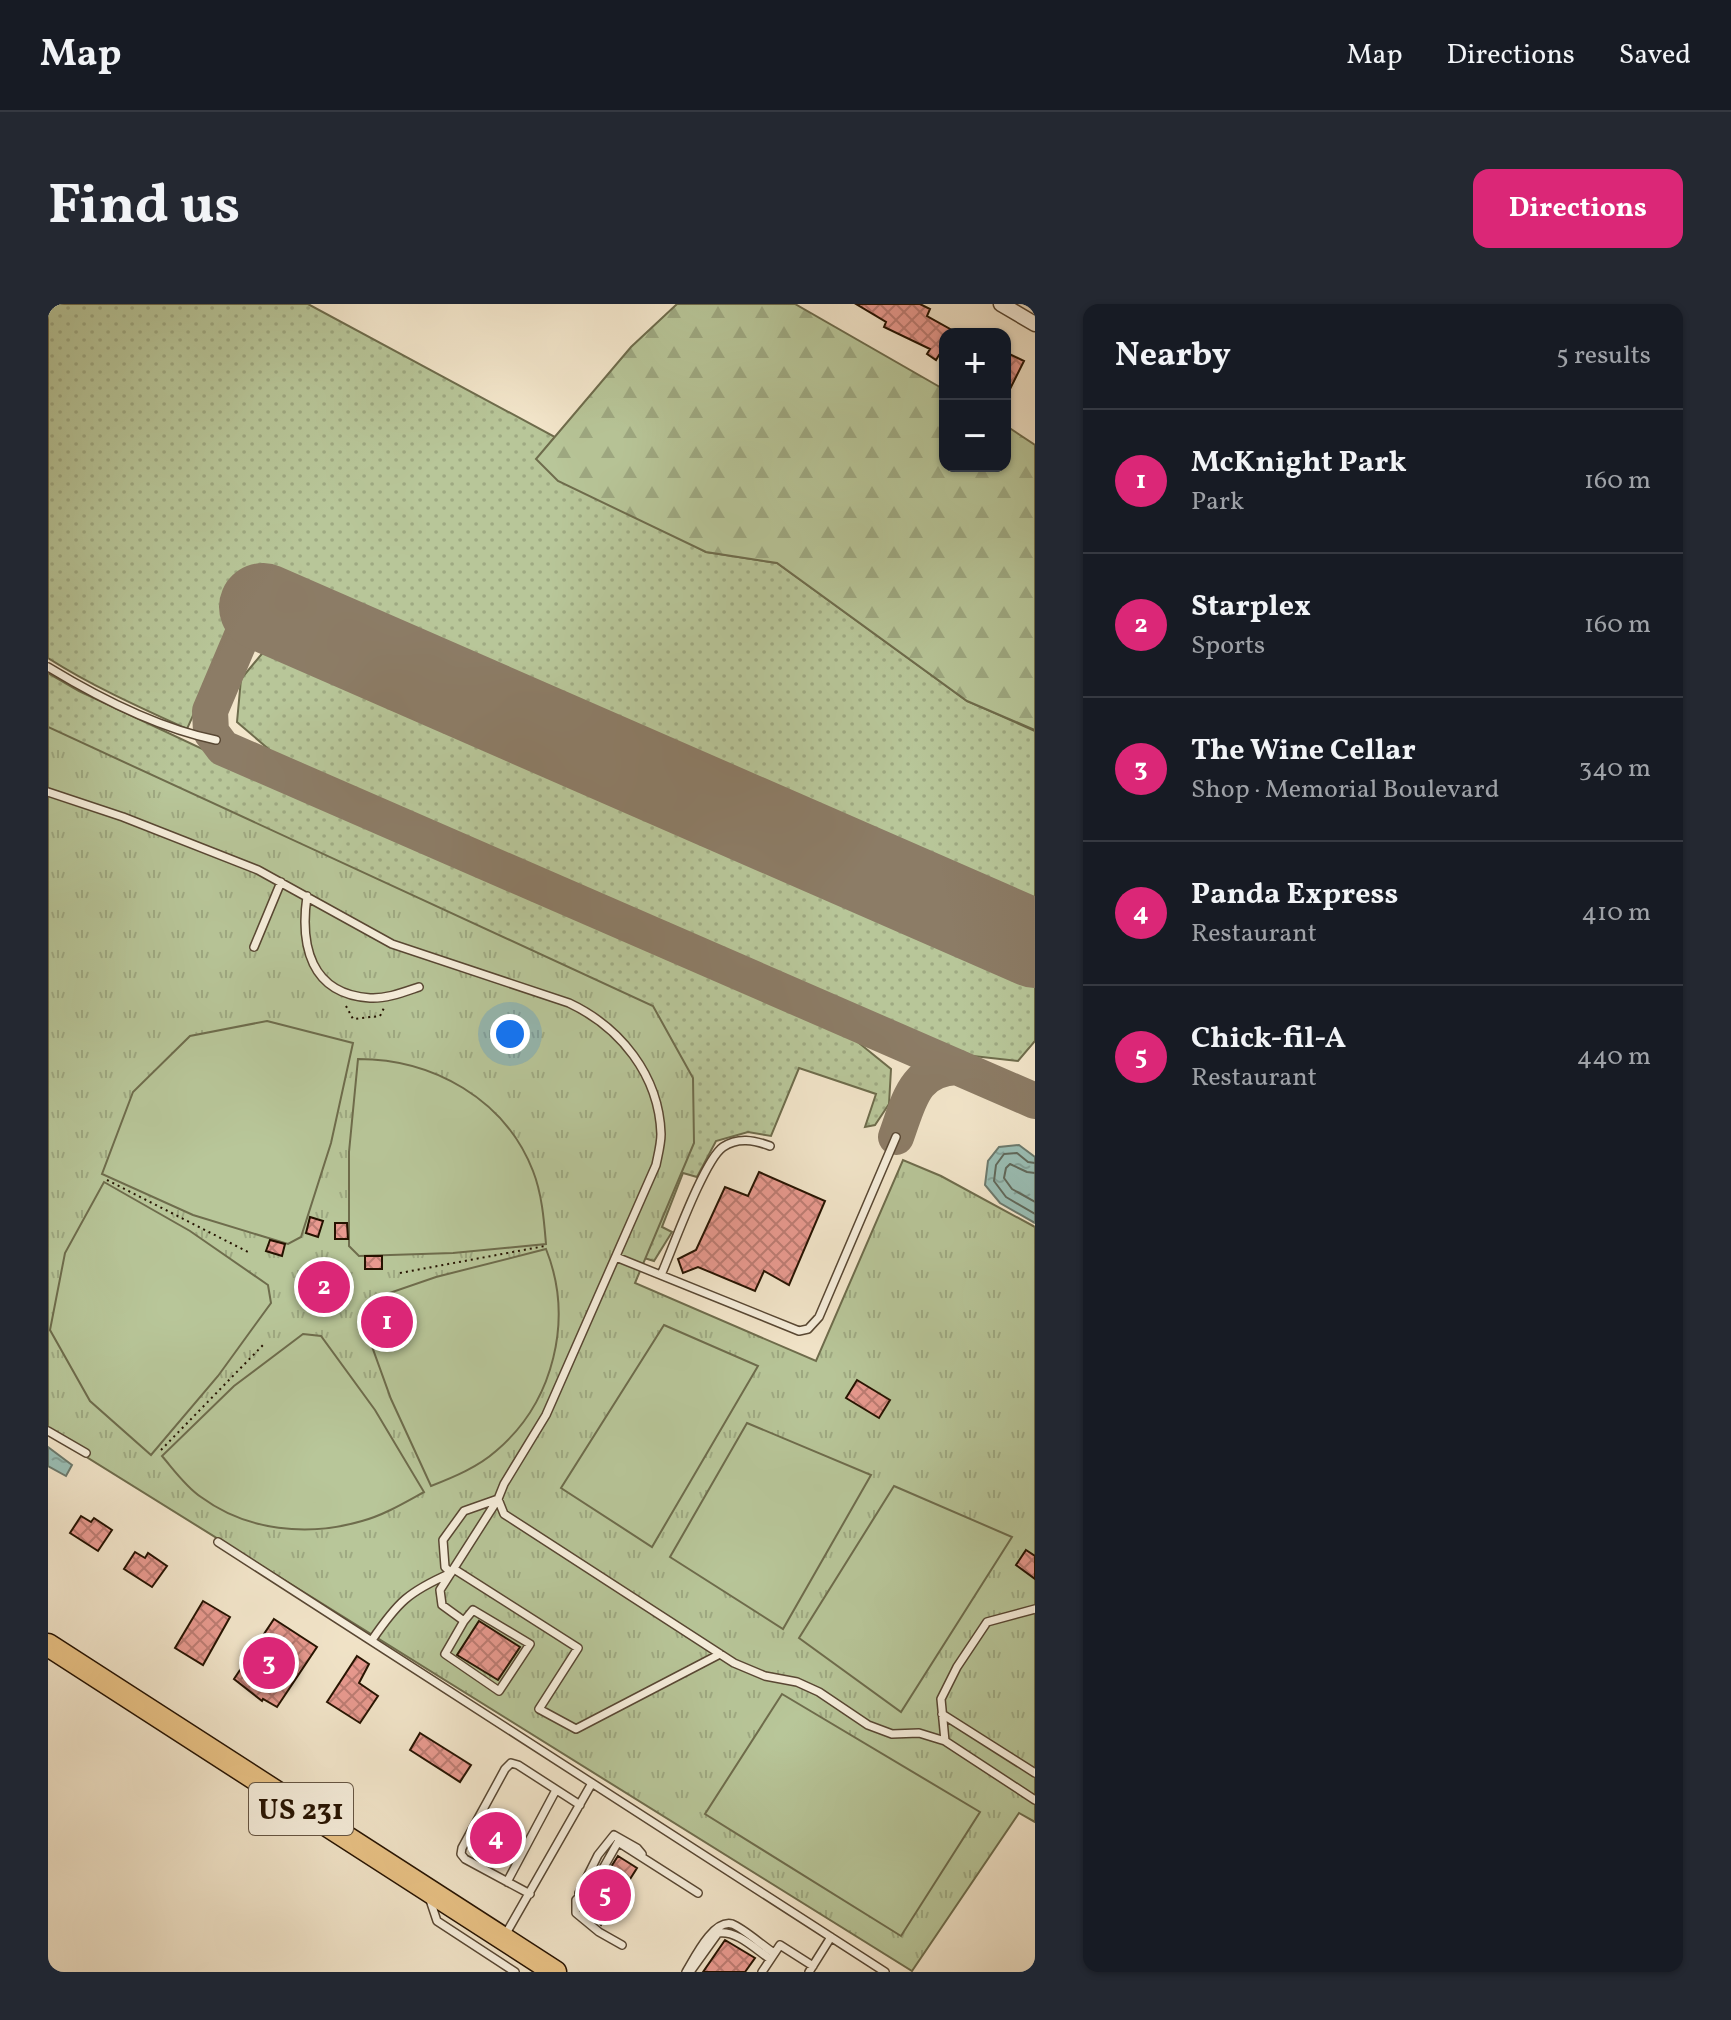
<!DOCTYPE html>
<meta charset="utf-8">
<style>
:root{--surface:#171b24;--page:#242831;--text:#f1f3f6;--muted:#9ea1a6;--line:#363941;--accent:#db2777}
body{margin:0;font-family:Vollkorn,serif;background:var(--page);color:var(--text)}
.controls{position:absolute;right:24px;top:24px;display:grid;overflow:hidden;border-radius:16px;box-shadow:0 2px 6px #0004}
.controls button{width:72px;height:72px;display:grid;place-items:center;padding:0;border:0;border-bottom:2px solid var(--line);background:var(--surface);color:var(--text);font:40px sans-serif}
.you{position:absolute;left:462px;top:730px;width:28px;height:28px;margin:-20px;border:6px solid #fff;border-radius:50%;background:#1a73e8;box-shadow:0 0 0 12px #1a73e833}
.badge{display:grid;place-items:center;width:52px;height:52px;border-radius:50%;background:var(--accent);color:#fff;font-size:26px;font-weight:700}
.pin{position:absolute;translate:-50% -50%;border:4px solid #fff;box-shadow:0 2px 8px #0006}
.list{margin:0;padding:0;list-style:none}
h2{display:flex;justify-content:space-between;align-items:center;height:104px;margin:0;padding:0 32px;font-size:34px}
h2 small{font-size:26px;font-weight:400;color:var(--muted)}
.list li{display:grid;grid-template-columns:52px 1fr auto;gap:24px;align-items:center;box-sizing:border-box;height:144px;padding:0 32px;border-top:2px solid var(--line)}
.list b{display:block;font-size:30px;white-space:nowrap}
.list p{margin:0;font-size:26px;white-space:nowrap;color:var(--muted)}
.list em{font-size:26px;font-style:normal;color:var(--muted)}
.map{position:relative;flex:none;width:987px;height:1668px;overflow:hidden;border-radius:16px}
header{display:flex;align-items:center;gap:48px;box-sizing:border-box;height:112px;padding:0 40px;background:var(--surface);border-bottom:2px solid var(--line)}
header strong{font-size:38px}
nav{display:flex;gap:44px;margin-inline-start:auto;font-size:28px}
.intro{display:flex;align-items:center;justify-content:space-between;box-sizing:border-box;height:192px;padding:0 48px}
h1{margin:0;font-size:56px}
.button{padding:20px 36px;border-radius:16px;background:var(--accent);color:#fff;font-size:28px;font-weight:700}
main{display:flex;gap:48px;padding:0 48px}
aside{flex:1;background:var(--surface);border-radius:16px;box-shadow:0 2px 6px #0004}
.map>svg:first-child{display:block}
.grass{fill:url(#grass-dots);stroke:#6e6c4c;stroke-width:2}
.forest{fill:url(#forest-firs);stroke:#6e6c4c;stroke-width:2}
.park{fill:url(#park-tufts);stroke:#6e6c4c;stroke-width:2}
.pitch{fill:#b8c699;stroke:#6e6c4c;stroke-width:2}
.water{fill:url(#water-ripples);stroke:#6c7a6e;stroke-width:2}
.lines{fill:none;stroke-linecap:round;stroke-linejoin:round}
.shore{stroke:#60695c;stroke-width:2}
.taxiway{stroke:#8c7c66;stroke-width:36}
.runway{stroke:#8c7c66;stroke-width:88}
.building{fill:url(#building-cross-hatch);stroke:#251200;stroke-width:2}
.lane-casing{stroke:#584733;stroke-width:10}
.street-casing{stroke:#584733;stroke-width:17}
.primary-casing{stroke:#251200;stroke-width:25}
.path{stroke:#251200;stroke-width:2;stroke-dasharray:2 4;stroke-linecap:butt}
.lane{stroke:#f7efdd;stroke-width:7}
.street{stroke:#f7efdd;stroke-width:14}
.primary{stroke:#eac386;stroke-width:22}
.labels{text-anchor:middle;stroke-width:6;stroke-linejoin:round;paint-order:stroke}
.shield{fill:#f7efdd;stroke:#645442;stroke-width:2}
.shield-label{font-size:30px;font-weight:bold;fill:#251200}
</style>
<header>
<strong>Map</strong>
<nav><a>Map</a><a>Directions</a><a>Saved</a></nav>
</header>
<div class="intro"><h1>Find us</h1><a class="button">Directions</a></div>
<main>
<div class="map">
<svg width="987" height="1668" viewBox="0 0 987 1668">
<defs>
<pattern id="grass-dots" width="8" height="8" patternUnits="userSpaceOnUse" patternTransform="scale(2)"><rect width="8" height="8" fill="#b8c699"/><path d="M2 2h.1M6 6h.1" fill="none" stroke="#9ea982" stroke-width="1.8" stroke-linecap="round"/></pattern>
<pattern id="forest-firs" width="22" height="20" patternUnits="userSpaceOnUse" patternTransform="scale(2)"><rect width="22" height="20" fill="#b8c699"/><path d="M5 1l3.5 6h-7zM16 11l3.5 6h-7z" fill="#9ea982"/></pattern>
<pattern id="park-tufts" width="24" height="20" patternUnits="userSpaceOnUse" patternTransform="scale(2)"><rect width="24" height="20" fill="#b8c699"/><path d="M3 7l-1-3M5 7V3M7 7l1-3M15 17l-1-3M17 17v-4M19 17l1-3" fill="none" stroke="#9ea982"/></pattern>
<pattern id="water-ripples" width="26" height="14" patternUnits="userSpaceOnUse" patternTransform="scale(2)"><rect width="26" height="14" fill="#9bc0b7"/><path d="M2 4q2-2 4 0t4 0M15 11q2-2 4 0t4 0" fill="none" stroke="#85a49c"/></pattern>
<pattern id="building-cross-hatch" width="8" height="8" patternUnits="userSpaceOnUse" patternTransform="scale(2)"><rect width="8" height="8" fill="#e99a90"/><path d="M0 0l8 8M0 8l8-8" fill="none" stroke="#bd7c73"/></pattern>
</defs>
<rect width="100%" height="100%" fill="#f3e6cb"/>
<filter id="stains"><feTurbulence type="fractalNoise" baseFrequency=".0025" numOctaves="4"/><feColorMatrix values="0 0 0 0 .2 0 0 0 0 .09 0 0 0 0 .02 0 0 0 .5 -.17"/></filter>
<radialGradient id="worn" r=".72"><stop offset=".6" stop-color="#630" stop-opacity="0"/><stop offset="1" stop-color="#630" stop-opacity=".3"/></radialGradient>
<path class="grass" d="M 0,0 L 260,0 L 507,133 L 489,155 L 658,248 L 729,259 L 919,397 L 987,427 L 987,607 L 209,268 L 139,425 C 91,403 44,382 0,354 Z
M 222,340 L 987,672 L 987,737 L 970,757 L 907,750 L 238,460 L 189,418 L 193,375 Z
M 0,369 L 31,387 L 246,488 L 795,726 L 843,765 L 841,800 L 827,821 L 817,823 L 828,790 L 751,764 L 723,832 L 700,828 L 668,837 L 649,873 L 635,869 L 614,923 L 624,928 L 606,957 L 593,953 L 0,479 Z"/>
<path class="forest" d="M 629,0 L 747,0 L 897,86 L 897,162 L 957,162 L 957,121 L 987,141 L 987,426 L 919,397 L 729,259 L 658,248 L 510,177 L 488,155 L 583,43 Z"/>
<path class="park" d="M 0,423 L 605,702 L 645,774 L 646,839 L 587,979 L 768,1057 L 855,856 L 893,872 L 987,923 L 987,1518 L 971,1509 L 864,1667 L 0,1129 Z"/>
<path class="pitch" d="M 219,717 L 305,739 L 283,839 L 253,933 L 240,940 L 145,911 L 54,870 L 85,788 L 142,732 Z
M 310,755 C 385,755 457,795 485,867 C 494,890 496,916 498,940 L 405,949 L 311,952 L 301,942 L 301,848 Z
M 56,878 L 142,927 L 220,981 L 223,999 L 170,1072 L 103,1151 L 42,1097 L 2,1026 L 17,949 Z
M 498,945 C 526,1015 506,1098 448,1147 C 430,1163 406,1173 383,1182 L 343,1095 L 313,1012 L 321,996 L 388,973 Z
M 616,1021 L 710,1062 L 604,1243 L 513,1184 Z
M 255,1030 L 273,1032 L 327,1106 L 376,1188 C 356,1199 336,1211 314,1217 C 260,1233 199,1227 153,1193 C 138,1183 126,1166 114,1152 L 186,1082 Z
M 699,1119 L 823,1171 L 735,1325 L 622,1253 Z
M 846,1182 L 964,1233 L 853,1408 L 751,1334 Z
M 734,1390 L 932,1508 L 853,1632 L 657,1510 Z"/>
<path class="water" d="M 971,841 L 987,853 L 987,919 L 952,899 L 937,881 L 940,857 L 951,843 Z
M 0,1143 L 24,1161 L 18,1172 L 0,1162 Z"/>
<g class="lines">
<path class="shore" d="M 987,859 L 980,858 L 969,849 L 956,850 L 948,861 L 946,877 L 958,893 L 987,910
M 987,869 L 979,868 L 962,860 L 958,864 L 956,874 L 964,885 L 987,898"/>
<path class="taxiway" d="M 215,303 L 195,329 L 162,407 L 163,428 L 175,444 L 987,797
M 848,833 C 861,798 865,765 909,763"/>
<path class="runway" d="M 215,303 L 987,640"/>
</g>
<path class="building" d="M 808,0 L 872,0 L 882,5 L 879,12 L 911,30 L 897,30 L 897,54 L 891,51 L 888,56 L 879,50 L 882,45 L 836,23 L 838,18 Z
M 957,48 L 976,57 L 957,95 Z
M 711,868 L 777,897 L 741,981 L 716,967 L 707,987 L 650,963 L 635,969 L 630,955 L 648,946 L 677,883 L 700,892 Z
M 262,913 L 275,917 L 270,933 L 258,929 Z
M 287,919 L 299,919 L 300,935 L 287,935 Z
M 222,936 L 237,940 L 234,952 L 218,947 Z
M 317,952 L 334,952 L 334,965 L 317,965 Z
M 277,956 L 298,978 L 284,1004 L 254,1001 L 250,970 Z
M 809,1076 L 842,1096 L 831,1114 L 798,1094 Z
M 33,1212 L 43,1218 L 46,1214 L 64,1226 L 50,1247 L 22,1229 Z
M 978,1246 L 987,1252 L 987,1275 L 968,1261 Z
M 87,1248 L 97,1254 L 100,1249 L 119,1262 L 104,1283 L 76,1265 Z
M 155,1297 L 182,1313 L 155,1361 L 127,1344 Z
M 226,1315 L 269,1343 L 229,1403 L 215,1395 L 214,1397 L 186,1375 Z
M 431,1317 L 472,1343 L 450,1376 L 409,1351 Z
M 309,1352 L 321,1360 L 311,1379 L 330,1392 L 312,1419 L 279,1398 Z
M 372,1429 L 423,1461 L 412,1478 L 362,1446 Z
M 449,1511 L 467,1522 L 448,1556 L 429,1546 Z
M 570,1552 L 589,1564 L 553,1621 L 536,1605 Z
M 677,1636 L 707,1654 L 697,1668 L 655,1668 Z"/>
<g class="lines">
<defs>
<path id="lane" d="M 0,363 C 51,394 109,424 168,436
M 0,488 L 75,513 L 210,566 L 344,640 L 521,699 C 572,723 611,771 613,830 C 613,840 610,851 608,861 L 498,1111 L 456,1180 L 450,1195 L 456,1210 L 686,1359 L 717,1372 L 749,1378 L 771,1388 L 820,1421 L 844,1430 L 871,1429 L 897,1437 L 987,1496
M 259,592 C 252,641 262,690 322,694 C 338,695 356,688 371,683
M 206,643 L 233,578
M 568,953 L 751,1027 L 760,1025 L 771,1013 L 848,833
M 613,971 C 624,946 656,856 675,843 C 690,833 706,836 722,842
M 0,1127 L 38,1149
M 170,1238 L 837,1668
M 406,1265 L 530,1344 L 491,1405 L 528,1425 L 672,1350
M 416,1317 L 397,1350 L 451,1387 L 482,1340 L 425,1306 L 416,1317 L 394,1301 L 392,1286 L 450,1195
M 324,1336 C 350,1298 360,1288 403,1269 L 397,1263 L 395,1236 L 416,1207 L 450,1195
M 894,1410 L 987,1469
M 897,1437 L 893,1395 L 909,1363 L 939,1318 L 987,1305
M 459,1578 L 508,1486
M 531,1589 L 550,1551 L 566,1531 L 589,1544 L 594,1550
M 482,1590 L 417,1555 L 413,1550 L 414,1544 L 457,1465 L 463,1459 L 470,1461 L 532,1501
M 382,1596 L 389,1617 L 467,1668
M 456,1633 L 544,1479
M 574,1641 L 551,1628 L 528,1609 L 528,1596 L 549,1575 L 570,1538 L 650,1589
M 638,1668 C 646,1655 665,1615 684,1620 C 695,1624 715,1642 726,1649
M 642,1668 L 670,1629 C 689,1626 707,1645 722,1655
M 714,1668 L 732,1641 L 765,1662
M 761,1668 L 783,1633"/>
<path id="street" d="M 953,0 L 987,20"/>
<path id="primary" d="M 0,1341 L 507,1668"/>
</defs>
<use href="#lane" class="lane-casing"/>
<use href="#street" class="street-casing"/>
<use href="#primary" class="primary-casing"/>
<path class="path" d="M 298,702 L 305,715 L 332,712 L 336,704
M 59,876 L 200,948
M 352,969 L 497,942
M 113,1146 L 216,1040"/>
<use href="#lane" class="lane"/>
<use href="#street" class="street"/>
<use href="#primary" class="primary"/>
</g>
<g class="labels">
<rect class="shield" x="201" y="1479" width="104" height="52" rx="6"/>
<g class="shield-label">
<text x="253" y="1515">US 231</text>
</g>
</g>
<rect width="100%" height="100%" filter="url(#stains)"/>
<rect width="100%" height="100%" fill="url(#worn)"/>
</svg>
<div class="controls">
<button>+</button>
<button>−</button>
</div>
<div class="you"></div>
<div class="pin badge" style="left:339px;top:1018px">1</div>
<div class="pin badge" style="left:276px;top:983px">2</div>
<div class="pin badge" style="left:221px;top:1359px">3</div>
<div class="pin badge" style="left:448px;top:1534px">4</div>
<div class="pin badge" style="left:557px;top:1591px">5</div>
</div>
<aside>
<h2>Nearby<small>5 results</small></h2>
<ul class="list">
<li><span class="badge">1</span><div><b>McKnight Park</b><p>Park</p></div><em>160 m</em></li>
<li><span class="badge">2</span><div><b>Starplex</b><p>Sports</p></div><em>160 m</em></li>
<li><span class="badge">3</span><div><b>The Wine Cellar</b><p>Shop · Memorial Boulevard</p></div><em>340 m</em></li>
<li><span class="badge">4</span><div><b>Panda Express</b><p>Restaurant</p></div><em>410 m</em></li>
<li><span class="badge">5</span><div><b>Chick-fil-A</b><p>Restaurant</p></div><em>440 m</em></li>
</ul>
</aside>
</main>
